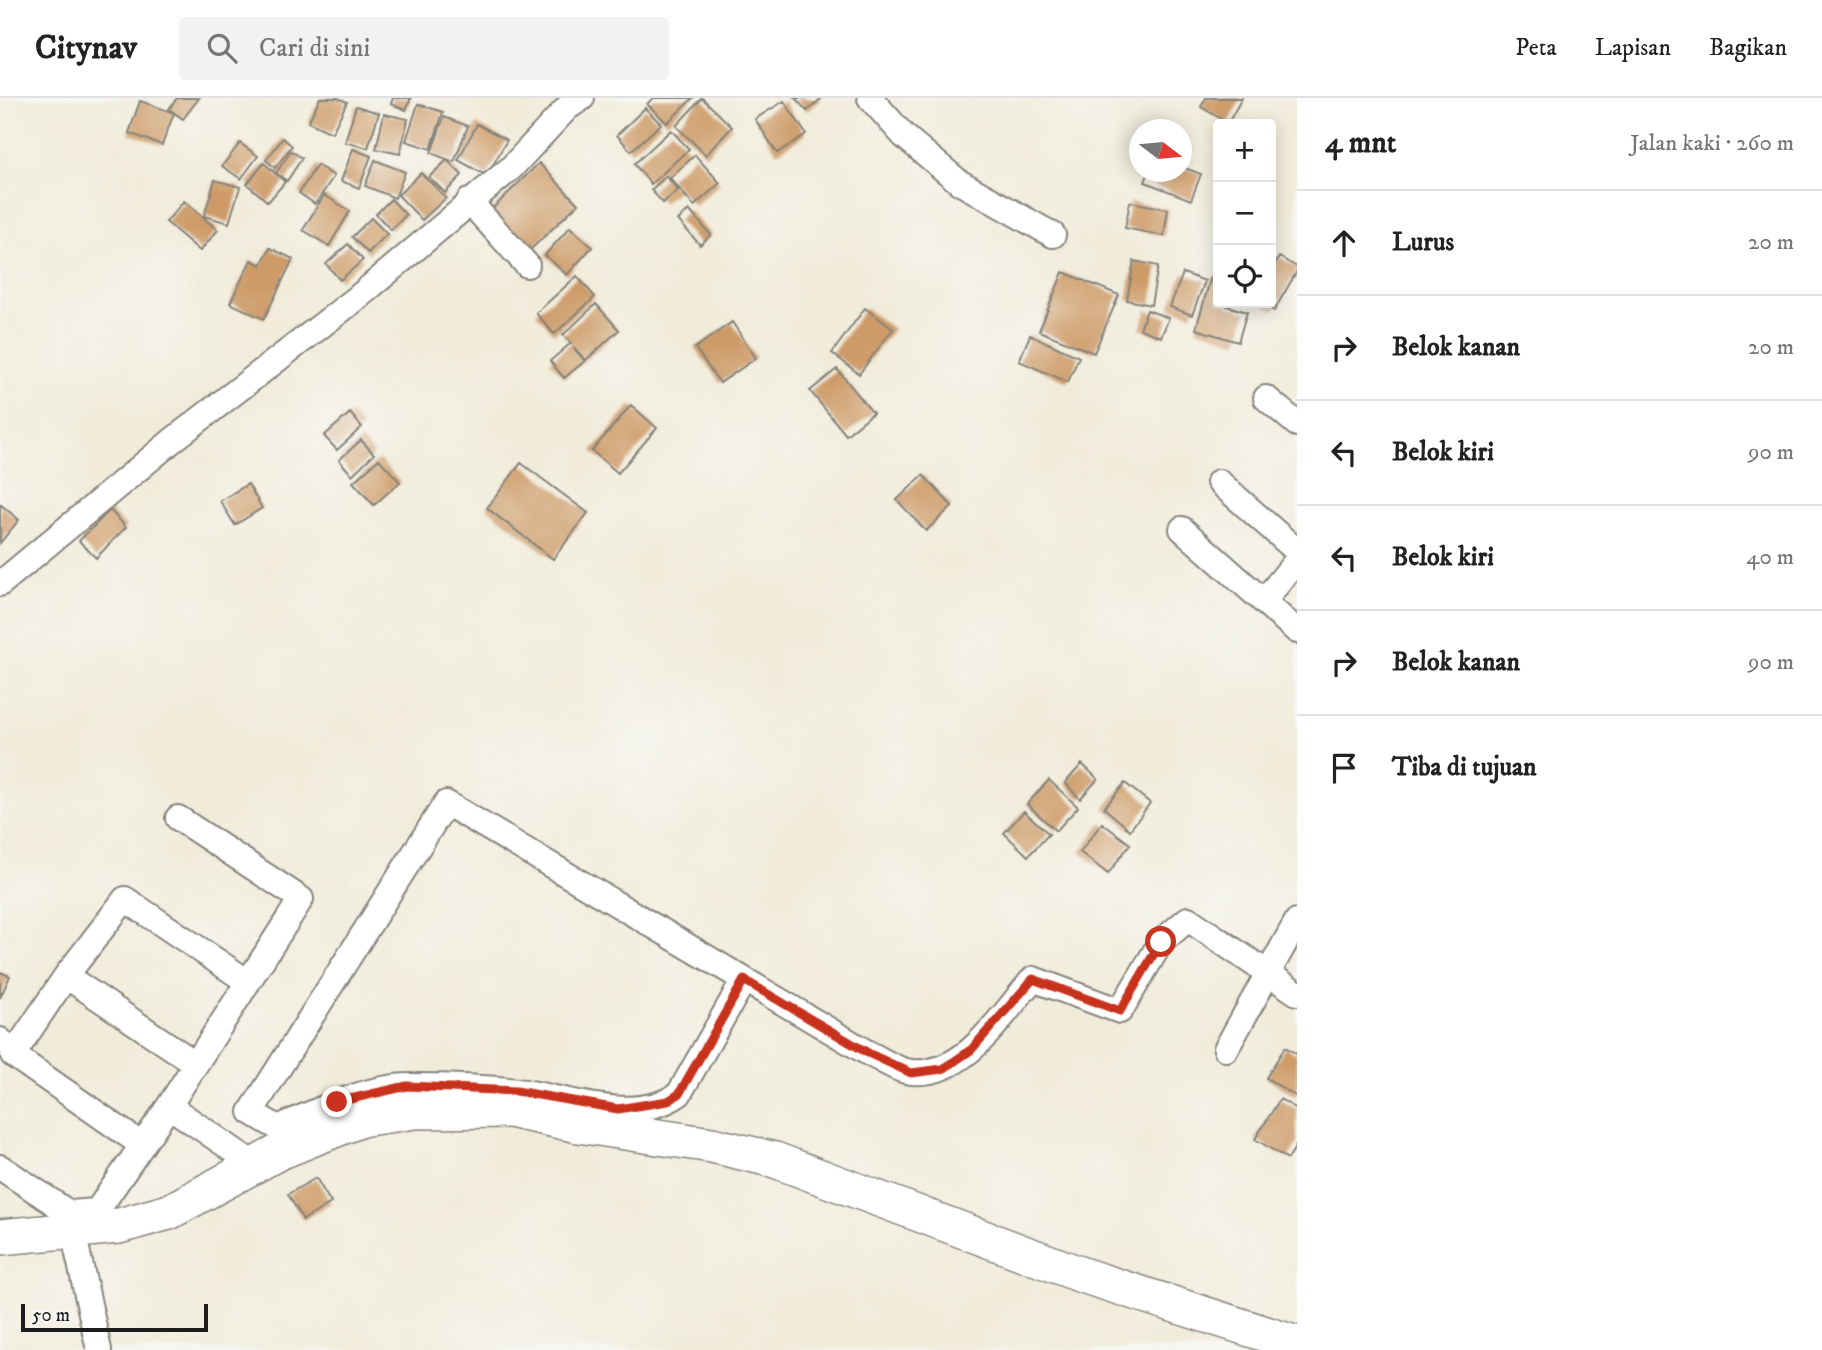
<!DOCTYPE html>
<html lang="id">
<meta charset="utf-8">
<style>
:root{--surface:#fff;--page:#f2f2f2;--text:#222;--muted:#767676;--line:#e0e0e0}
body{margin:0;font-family:"IM FELL DW Pica",serif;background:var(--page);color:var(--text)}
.controls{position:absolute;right:21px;top:21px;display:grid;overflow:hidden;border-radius:7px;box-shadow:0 4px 18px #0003}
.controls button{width:63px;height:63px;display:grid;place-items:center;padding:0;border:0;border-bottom:2px solid var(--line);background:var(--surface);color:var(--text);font:35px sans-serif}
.compass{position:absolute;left:1129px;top:21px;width:63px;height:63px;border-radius:50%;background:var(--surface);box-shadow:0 4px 18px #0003;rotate:106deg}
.scale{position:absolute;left:21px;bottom:18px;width:187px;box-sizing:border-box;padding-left:7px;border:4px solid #1c1c1c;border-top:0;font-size:19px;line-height:24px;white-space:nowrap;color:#1c1c1c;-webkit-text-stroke:5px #f6f6f2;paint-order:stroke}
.stop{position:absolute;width:21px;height:21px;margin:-16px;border:5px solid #c8321e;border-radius:50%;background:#fff}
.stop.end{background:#c8321e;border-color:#fff;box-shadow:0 2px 7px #0008}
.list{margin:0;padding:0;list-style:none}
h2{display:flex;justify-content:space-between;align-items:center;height:91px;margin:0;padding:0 28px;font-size:30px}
h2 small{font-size:23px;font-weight:400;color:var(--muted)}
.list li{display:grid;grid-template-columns:46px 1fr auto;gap:21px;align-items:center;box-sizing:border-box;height:105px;padding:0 28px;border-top:2px solid var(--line)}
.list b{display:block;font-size:26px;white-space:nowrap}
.list em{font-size:23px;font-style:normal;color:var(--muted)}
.icon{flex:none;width:38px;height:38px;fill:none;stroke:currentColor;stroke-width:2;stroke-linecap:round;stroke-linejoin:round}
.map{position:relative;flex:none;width:1297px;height:1252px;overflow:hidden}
header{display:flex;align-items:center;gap:42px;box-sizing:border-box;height:98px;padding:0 35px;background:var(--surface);border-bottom:2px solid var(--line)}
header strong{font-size:33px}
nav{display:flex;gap:38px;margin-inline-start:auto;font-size:24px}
.search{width:490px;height:63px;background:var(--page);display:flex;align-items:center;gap:18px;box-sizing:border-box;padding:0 24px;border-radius:7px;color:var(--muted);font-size:26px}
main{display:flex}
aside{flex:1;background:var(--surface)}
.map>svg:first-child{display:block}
.building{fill:#ce9b68}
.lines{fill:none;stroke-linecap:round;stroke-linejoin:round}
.street-casing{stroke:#86847b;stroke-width:28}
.secondary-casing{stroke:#86847b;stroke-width:38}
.street{stroke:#fff;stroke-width:24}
.secondary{stroke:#fff;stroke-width:35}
.route{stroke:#c8321e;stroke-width:9}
</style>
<header>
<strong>Citynav</strong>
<div class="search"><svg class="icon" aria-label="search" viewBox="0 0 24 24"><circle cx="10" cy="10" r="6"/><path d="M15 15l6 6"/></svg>Cari di sini</div>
<nav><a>Peta</a><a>Lapisan</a><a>Bagikan</a></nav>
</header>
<main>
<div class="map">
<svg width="1297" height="1252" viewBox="0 0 1297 1252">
<rect width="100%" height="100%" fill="#f6f6f2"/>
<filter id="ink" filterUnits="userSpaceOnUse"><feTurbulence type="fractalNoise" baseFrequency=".0143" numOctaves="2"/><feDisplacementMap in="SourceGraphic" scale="14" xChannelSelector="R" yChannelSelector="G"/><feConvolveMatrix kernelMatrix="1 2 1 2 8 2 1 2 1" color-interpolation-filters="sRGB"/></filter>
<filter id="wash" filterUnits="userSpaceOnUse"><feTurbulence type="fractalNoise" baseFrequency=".00686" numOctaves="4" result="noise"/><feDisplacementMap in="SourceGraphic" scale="28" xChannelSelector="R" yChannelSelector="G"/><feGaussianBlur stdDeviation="1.57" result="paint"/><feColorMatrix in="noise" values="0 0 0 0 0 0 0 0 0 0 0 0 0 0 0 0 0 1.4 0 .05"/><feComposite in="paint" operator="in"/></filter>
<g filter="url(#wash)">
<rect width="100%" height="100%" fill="#f1ecda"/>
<g id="blocks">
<path class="building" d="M 177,0 L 199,0 L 183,21 L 169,11 Z
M 320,0 L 338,0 L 347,4 L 332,35 L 308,24 Z
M 393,0 L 411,0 L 406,12 L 391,6 Z
M 653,0 L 693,0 L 667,25 L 647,6 Z
M 702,0 L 732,29 L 706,57 L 676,28 Z
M 795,0 L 822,0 L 807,13 Z
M 1206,0 L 1242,0 L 1228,25 L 1201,9 Z
M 140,3 L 174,15 L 162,47 L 129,35 Z
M 784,3 L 806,36 L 777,55 L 755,21 Z
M 418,6 L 443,14 L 431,51 L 406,43 Z
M 356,8 L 379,15 L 368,50 L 345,44 Z
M 645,10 L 661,26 L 631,53 L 617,37 Z
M 384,16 L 408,21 L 400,56 L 376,51 Z
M 444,19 L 468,28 L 454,64 L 431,55 Z
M 477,26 L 507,42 L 487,78 L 458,62 Z
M 671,32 L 689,51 L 651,86 L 634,66 Z
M 283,40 L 292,48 L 275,70 L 266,62 Z
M 240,45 L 258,58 L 241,81 L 222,68 Z
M 353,51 L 371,58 L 359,90 L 341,83 Z
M 291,53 L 302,60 L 287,83 L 276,75 Z
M 695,57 L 720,85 L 694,108 L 670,80 Z
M 375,62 L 405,74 L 395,100 L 365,88 Z
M 447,62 L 462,77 L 445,95 L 429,79 Z
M 264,65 L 285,84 L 268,104 L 247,86 Z
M 539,65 L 578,106 L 528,154 L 490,113 Z
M 317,67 L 334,78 L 315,106 L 299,95 Z
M 1182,69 L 1201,76 L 1191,102 L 1145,84 L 1149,74 L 1182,74 Z
M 421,75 L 446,100 L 422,122 L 398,97 Z
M 666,78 L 678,92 L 663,105 L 651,92 Z
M 215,82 L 240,89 L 229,125 L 204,118 Z
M 324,97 L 350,113 L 329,148 L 303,132 Z
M 391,101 L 406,117 L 391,132 L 376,116 Z
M 184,103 L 218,132 L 200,153 L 166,124 Z
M 1130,104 L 1168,111 L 1164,138 L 1125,130 Z
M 689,112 L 711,137 L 700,147 L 678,122 Z
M 371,120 L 387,136 L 368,155 L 352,139 Z
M 570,129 L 592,149 L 567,177 L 545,157 Z
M 348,146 L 363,162 L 340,182 L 326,166 Z
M 270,150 L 293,161 L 264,221 L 230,205 L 251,162 L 261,167 Z
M 1279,159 L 1297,169 L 1297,173 L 1274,213 L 1260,205 L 1271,205 L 1271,173 Z
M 1134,163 L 1158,168 L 1151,207 L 1127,202 Z
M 1063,174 L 1119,197 L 1094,255 L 1039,233 Z
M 1183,175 L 1205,183 L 1192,217 L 1170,209 Z
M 577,178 L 595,199 L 554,236 L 536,215 Z
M 1211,179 L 1218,181 L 1218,205 L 1228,205 L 1227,208 L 1247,214 L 1238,244 L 1196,231 Z
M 596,206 L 619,232 L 586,262 L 573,249 L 585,263 L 564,280 L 550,263 L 571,245 L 563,237 Z
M 865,210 L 893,231 L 859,276 L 832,255 Z
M 1147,212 L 1169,220 L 1161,239 L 1140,231 Z
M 732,224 L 756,260 L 720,285 L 695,250 Z
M 1030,237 L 1079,259 L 1068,284 L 1019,263 Z
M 837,271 L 873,315 L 846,337 L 810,293 Z
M 631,307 L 657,330 L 618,375 L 592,353 Z
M 350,315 L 362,329 L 337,352 L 324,338 Z
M 361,342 L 374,356 L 352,377 L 339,362 Z
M 379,361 L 400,384 L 374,407 L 353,384 Z
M 521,365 L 588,415 L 553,461 L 487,410 Z
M 923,377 L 952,408 L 926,433 L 897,402 Z
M 248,386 L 262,410 L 235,427 L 220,403 Z
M 0,406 L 19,422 L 0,445 Z
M 110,412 L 126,429 L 96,460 L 79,443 Z
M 1082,666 L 1098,681 L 1080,701 L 1065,685 Z
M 1049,682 L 1078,709 L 1056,733 L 1027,706 Z
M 1125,685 L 1150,705 L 1130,732 L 1104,710 Z
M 1024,713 L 1049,736 L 1028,758 L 1004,735 Z
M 1102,725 L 1130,746 L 1108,776 L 1080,754 Z
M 0,874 L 10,878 L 0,900 Z
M 1285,949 L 1297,956 L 1297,999 L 1266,980 Z
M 1280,1001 L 1297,1011 L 1297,1046 L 1288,1061 L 1255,1041 Z
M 316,1080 L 331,1105 L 303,1122 L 288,1096 Z"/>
</g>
</g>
<g filter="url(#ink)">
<use href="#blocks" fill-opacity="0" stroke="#86847b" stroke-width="2"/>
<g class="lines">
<defs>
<path id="street" d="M 870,0 L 904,38 L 959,84 L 1053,137
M 469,103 L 527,167
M 1266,300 L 1297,326
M 1219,384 L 1297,453
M 1182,431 L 1297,533
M 0,486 L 173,342 L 357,200 L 511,70 L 567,10 L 582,0
M 1264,503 L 1297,462
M 178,720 L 301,801 L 169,1008 L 255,1067
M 66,878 L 196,966
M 744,882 L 679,996 C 633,1028 567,999 517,993 C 483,989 445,988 410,988 C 368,988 316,1013 278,1030 L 251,1014 L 446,705 L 868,955 C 881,961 899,974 913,974 C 966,978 1002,916 1033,881 L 1120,913 L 1161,844 L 1188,821 L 1297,895
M 0,942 L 1,943
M 1226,951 L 1297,823
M 142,1047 L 13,957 L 66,878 L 125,801 L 248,884
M 0,1069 L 69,1115 L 97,1113 L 169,1008
M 73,1133 L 99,1252"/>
<path id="secondary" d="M 0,1139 L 119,1128 L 169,1114 L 279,1054 L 361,1021 L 415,1013 L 509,1012 L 578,1027 L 712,1047 L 775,1062 L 1082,1177 L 1297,1246"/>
</defs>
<use href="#street" class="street-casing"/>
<use href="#secondary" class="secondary-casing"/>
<use href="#street" class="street"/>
<use href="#secondary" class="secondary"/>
</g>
</g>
<g class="lines" filter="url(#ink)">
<path class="route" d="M 337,1004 L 407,988 L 516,993 L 618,1011 L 668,1003 L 679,996 L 744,882 L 868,955 L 911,975 L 943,971 L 971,952 L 1033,881 L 1120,913 L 1161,844"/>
</g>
</svg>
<div class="controls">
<button>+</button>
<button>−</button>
<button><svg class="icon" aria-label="locate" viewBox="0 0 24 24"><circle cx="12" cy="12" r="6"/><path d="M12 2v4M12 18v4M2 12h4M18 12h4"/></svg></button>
</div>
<svg class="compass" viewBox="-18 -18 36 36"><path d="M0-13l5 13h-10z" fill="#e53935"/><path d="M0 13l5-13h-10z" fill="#767676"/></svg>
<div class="scale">50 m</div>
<div class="stop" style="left:1161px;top:844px"></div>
<div class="stop end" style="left:337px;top:1004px"></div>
</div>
<aside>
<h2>4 mnt<small>Jalan kaki · 260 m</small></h2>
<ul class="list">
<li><svg class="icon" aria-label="ahead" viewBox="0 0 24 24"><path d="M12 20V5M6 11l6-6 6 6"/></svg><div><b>Lurus</b></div><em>20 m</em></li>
<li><svg class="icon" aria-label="right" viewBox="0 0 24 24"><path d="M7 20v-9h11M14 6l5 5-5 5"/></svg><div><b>Belok kanan</b></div><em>20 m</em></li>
<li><svg class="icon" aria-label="left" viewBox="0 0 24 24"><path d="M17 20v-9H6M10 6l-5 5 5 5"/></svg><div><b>Belok kiri</b></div><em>90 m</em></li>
<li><svg class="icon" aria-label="left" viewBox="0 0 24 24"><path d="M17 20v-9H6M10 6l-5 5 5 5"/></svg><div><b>Belok kiri</b></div><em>40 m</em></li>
<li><svg class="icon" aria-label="right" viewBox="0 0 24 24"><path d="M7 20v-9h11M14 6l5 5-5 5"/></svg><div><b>Belok kanan</b></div><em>90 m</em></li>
<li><svg class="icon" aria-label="arrive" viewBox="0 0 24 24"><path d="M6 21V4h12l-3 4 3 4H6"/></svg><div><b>Tiba di tujuan</b></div></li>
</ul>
</aside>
</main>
